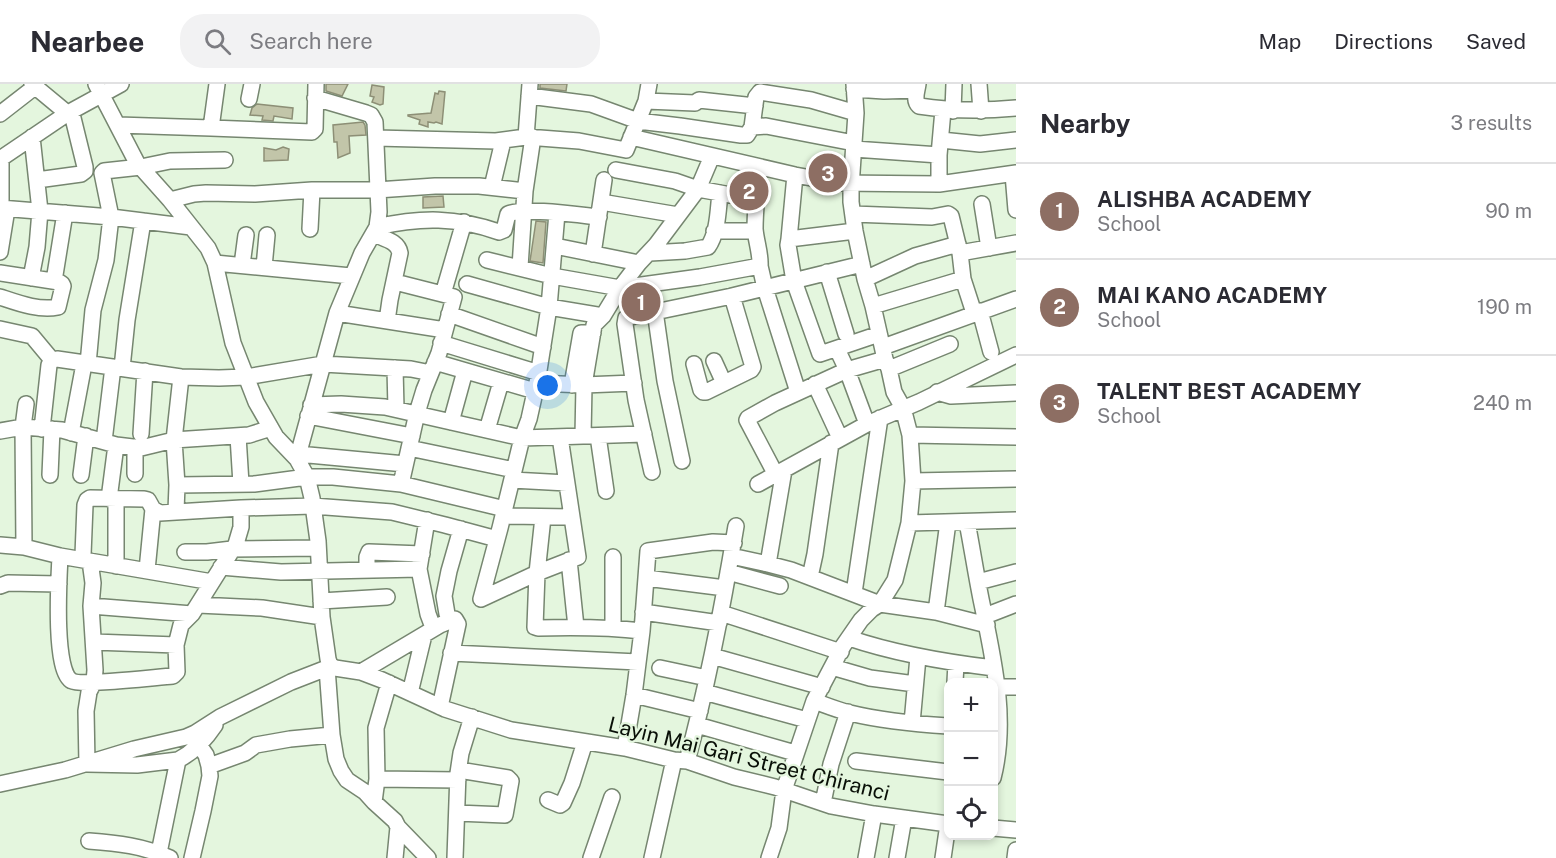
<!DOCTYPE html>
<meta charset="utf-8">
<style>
:root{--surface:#fff;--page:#f2f2f3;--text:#2b2b33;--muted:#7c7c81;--line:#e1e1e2;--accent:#7c3aed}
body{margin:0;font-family:"Public Sans",sans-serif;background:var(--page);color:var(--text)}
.controls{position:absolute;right:18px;bottom:18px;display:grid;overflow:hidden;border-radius:12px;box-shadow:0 3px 9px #0003}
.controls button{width:54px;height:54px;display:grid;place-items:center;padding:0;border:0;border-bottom:2px solid var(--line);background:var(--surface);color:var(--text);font:30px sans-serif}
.you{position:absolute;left:548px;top:302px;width:21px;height:21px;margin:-15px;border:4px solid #fff;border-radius:50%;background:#1a73e8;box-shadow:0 0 0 9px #1a73e833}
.badge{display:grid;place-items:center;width:39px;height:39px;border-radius:50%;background:var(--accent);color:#fff;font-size:20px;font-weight:700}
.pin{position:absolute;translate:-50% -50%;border:3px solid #fff;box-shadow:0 2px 6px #0006}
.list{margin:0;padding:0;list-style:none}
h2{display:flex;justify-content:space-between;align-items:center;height:78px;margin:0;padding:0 24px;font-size:26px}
h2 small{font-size:20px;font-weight:400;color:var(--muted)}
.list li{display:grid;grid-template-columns:39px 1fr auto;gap:18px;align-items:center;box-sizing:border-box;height:96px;padding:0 24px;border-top:2px solid var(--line)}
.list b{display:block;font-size:22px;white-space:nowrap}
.list p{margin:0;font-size:20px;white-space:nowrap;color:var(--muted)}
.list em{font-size:20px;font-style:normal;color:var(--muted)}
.icon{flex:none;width:33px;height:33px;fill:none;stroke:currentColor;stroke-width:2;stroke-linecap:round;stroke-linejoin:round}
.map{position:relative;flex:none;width:1016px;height:774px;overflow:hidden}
header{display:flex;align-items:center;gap:36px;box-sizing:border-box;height:84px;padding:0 30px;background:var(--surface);border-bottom:2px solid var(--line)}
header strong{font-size:28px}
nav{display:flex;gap:33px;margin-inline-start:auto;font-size:21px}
.search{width:420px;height:54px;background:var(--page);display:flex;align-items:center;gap:15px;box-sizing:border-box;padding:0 21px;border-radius:24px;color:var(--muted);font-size:22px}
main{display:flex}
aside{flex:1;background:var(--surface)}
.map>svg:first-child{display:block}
.building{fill:#c2c5a9;stroke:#8d8f76;stroke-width:1.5}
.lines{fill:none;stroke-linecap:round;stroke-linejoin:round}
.minor-casing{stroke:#768670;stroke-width:18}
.minor{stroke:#fff;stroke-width:15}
.labels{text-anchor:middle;stroke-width:4.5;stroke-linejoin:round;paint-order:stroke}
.street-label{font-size:21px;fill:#090f07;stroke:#e4f6de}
</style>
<header>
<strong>Nearbee</strong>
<div class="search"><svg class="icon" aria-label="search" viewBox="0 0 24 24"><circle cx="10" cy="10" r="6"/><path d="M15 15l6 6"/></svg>Search here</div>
<nav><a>Map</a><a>Directions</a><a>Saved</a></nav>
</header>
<main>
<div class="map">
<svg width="1016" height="774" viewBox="0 0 1016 774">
<rect width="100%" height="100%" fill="#e4f6de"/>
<path class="building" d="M 326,0 L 348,0 L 342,12 L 326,7 Z
M 540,0 L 567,0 L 566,7 L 540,4 Z
M 372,1 L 384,3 L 383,20 L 380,21 L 372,18 L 374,13 L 370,12 Z
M 439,7 L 445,8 L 442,40 L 436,38 L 434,39 L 428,38 L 428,43 L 419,40 L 420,36 L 408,32 L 408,31 L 431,29 L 435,9 L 438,10 Z
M 257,20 L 293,24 L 292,35 L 274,32 L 273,37 L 262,36 L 263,32 L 250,31 L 252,24 Z
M 363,38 L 365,41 L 366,51 L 349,52 L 350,69 L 338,74 L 337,58 L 334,58 L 333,41 Z
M 283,63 L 289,65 L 288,76 L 264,77 L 264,64 L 276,66 Z
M 443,112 L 444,123 L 423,124 L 423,113 Z
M 536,137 L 546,138 L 543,179 L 530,177 Z"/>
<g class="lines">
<defs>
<path id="minor" d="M 32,0 L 73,34 L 85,83 L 85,87 L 81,90 L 37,96
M 96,0 L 137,79 L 170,116 L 208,164 L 215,179 L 233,259 L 256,318 L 276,353 L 297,375 L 307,393 L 312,414 L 318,457 L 322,533 L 328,575 L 330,581 L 335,584 L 361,588 L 382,596 L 445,625 L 511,646 L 625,664 L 674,676 L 687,677 L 734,693 L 775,703 L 831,722 L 874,730 L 948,740
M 918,0 C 917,8 913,16 919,22 C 952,27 983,27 1016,24
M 979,0 L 981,27
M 854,5 L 884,7 L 917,6
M 529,12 L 591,20 L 638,37 L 680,42 L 741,51 L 747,51 L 752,43 L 756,13 L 760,8 L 811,16 L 856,29
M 249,15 L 252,0
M 646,17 L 695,19 L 699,16 L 755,22
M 953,27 L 954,0
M 0,30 L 36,2
M 118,41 L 211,44 L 217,0
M 752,43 L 766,42 L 854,59
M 211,44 L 312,48 L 315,45 L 316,0
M 526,53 L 530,0
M 631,53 L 795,91 L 838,99 L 939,100 L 1016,89
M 376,54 L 496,57 L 526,53 L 540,54 L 579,57 L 626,66 L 646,17 L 649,0
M 941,56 L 980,60 L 1016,56
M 854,65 L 939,71
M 0,75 L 68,29 L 121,0
M 1,75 L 1,125
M 758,83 C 758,103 755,125 755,145 C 756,157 761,171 760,182 L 765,204 L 798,308
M 616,86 L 675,97 L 698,105 L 758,116
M 1013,90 L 1016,126
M 795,91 L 789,155 L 855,147
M 939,100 L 939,71 L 943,26
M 492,103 L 503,57
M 170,116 L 194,110 L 206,109 L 255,110 L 312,106 L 377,106 L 435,102 L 479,102 L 525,107
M 601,118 L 678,131
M 982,120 L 989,164
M 0,124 L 111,133 L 191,143
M 853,130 L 932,133 L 948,130 L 951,132 L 960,169 L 963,195 L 974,229
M 377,143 C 421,133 456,133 499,148 L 504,146 L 508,130 C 524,123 579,131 599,133
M 310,145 L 312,106
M 714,147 L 755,147
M 374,150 C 384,155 398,157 400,169 L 390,216 L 387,237
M 789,155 L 788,161 L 794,197 L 820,270 L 879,250
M 555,162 L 639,179
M 0,168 L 7,125
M 650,169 L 685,167 L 708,163 C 718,149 718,126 720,109
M 960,169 L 1016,159
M 593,170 L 604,96
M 487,176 L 552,192 L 620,204 L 700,193 L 760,182
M 215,179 L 351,192
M 242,181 L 246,151
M 264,183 L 267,151
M 520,183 L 525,107 L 533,53
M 827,188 L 846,250
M 0,189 L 59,198 L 62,200 L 63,202 L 58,223 C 39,227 18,219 0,213
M 31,194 L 37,163 L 40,127 L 32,53
M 865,195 L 915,172 L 958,160
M 54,197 L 65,129
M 395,198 L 454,213 L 439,269 L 424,306 L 417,329 L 401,400
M 467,200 L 549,223 L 603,232
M 443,210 L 464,138
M 873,222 L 963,195
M 655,227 L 665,297 L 682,377
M 980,227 L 991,268
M 337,229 L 445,246
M 449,230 L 543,263
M 0,245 L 32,252 L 52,276
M 441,259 L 539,289
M 883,263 L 1016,215
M 837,265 L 847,286 L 867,340
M 714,277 L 724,299
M 435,278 L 535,307
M 88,280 L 93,226 L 106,176 L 111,133 L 102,89 L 104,87 L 141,83 L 170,77 L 225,76
M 694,280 L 701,306 L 703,308 L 706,308 L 751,286 L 753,283 L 732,212
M 122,284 L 127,236 L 143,137
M 395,284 L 396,325
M 889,285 L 950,260
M 537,299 L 584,301 L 634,299
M 815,300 L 840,354
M 572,301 L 581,249 L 593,249
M 937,308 L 951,312 L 1016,309
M 311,321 L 341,320 L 385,323 L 522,354 L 644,350
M 308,332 L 412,352
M 451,338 L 465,287
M 42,345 L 49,281 L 52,276 L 57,275 L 181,293 L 219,294 L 246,293 L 323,280 L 411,285 L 431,289
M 487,346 L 501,298
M 0,347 L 23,343 L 62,346 L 116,361 L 141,364 L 174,356 L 249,351 L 271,344
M 71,349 L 84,280
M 141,350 L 145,287
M 910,351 L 1016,353
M 238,352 L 241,400
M 583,352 L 584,301 L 594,241 L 603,232 L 620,204 L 639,179 L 656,161 L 698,105 L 712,72
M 598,352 L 606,407
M 104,357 L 113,283
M 409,364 L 514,386
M 298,370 L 405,380
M 297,375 L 337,229 L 362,169 L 377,143 L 379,128 L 375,38 L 371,31 L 366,29 L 315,14
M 652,388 L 636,316 L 625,240 L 626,234 L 732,212 L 862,180
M 135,390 L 135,363
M 50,391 L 52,345
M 81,391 L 86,352
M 776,391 L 747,336 L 748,334 L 775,319 L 847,286 L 885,275
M 512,396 L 567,399
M 913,397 L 1016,395
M 758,400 L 867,340 L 919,318 L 1016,271
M 177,401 L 254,400 L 307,393 L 333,393 L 401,400 L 505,425
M 109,415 L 116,361
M 176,427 L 177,401 L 174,356 L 181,293
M 503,432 L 572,433
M 543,433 L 537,489 L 535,543 L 538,544 C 573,543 607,543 642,547
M 427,436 L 419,485 L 428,530 L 431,538
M 967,438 C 972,464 976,490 981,515 C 993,573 1008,635 993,694
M 909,439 L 1016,436
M 0,461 L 24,463 L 60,472 L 212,498
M 24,463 L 23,343 L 26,320
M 185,468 L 207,468 L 232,465 L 318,464
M 60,472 C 59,493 53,588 72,597 C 81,602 157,593 173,592 L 177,588 L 176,561 L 181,541 L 192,530 L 236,460 L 241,443 L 241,424
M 731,472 L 768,480 L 791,486 L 880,520 L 936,528 L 987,541
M 569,476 L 576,543
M 768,480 L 784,386
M 116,482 L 116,415
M 221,483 L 281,488 L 419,485
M 147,486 L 153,425
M 367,486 L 367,473 L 369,468 L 422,470
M 728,488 L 780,502
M 810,493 L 815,470 L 831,359
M 646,494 L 725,504
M 978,498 L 1016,488
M 0,502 L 8,499 L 59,500
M 854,509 L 880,334
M 481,515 L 500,444 L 522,354 L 529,335 L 537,299 L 549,223 L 557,129
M 481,515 L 537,489 L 578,473 L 560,353
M 321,517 L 387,513
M 198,521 L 262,524 L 322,533
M 91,522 L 192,530
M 643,528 L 719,539
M 936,528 L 948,438
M 721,529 L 841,568
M 447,530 L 444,512 L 449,487 L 461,445
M 985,532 L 1016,520
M 613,544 L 613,473
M 849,554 C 896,570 944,578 994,584
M 94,558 L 176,561
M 451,569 L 638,578
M 712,572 L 822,603
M 832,583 L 870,594 L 915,600
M 327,584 L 332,651 L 336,675 L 341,687 L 347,696 L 365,708 L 374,718 L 395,737 L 398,743 L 395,774
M 660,584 L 707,594
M 361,588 L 440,541 L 455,535 L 458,540 L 440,623
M 955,598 L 956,579
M 997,603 L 1016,603
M 704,608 L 807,636
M 410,609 L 424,551
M 634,611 L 700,627
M 814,617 C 825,621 837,626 850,629 C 882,637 915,640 948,642
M 912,639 L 918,573
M 697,641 L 795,669
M 625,664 L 634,611 L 642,547 L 648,467 L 713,458 L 734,459
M 178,676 L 137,681 L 87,680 L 86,627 L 89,608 L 94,598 L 95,586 L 91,522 L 93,499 L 90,477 L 85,476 L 83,471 L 85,421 L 87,416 L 90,414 L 144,415 L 148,416 L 153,425 L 160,429 L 241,424 L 313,422 L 392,428 L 445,441 L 497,455
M 687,677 C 708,600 723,521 736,442
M 856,677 L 948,688
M 209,682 L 245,669 L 256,661 L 290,655 L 332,651
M 377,695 L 458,696
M 0,700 L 65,686 L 134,665 L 186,653 L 195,649 L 220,633 L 291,598 L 327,584 L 330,581
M 548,716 L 560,721 L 563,719 L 572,699 L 585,658
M 374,718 L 377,695 L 376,644 L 389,599
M 823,719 L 831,680 L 848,628
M 457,729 L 505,731 L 511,697 L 508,694 L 459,686
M 398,743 L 428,774
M 993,744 L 1016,746
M 89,757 C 117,759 144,762 170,774
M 159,769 L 178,676 C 194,668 205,656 215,641
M 192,774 L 203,727 L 210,692 L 209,682 L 206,671 L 199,661
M 455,774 L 458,689 L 461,669 L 472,633
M 591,774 L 612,713
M 652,774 L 674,676
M 769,774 L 779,744 L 784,706 L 814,617 L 843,562 L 861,536 L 872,525 L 880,520 L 895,496 L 909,439 L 913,397 L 910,351 L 903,324 L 894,308 L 889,285 L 885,275 L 873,222 L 865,195 L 855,147 L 851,118 L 851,103 L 856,29 L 854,0
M 866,774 L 874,730
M 897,774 L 904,734
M 943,774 L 948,740
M 1015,774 L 1016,766"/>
</defs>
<use href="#minor" class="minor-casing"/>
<use href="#minor" class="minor"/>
</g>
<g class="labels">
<g class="street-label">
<text transform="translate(749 675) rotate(14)" y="7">Layin Mai Gari Street Chiranci</text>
</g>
</g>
</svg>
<div class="controls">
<button>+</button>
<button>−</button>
<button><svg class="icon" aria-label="locate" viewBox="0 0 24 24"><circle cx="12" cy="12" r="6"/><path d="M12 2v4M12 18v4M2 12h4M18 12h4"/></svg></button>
</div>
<div class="you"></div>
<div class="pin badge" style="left:641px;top:218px;background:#8d6e63">1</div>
<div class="pin badge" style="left:749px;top:107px;background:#8d6e63">2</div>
<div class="pin badge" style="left:828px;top:89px;background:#8d6e63">3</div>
</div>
<aside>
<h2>Nearby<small>3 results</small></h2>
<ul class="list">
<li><span class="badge" style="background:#8d6e63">1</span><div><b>ALISHBA ACADEMY</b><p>School</p></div><em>90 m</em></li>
<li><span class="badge" style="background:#8d6e63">2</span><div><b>MAI KANO ACADEMY</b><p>School</p></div><em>190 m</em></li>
<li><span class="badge" style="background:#8d6e63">3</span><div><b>TALENT BEST ACADEMY</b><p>School</p></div><em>240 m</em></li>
</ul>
</aside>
</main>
